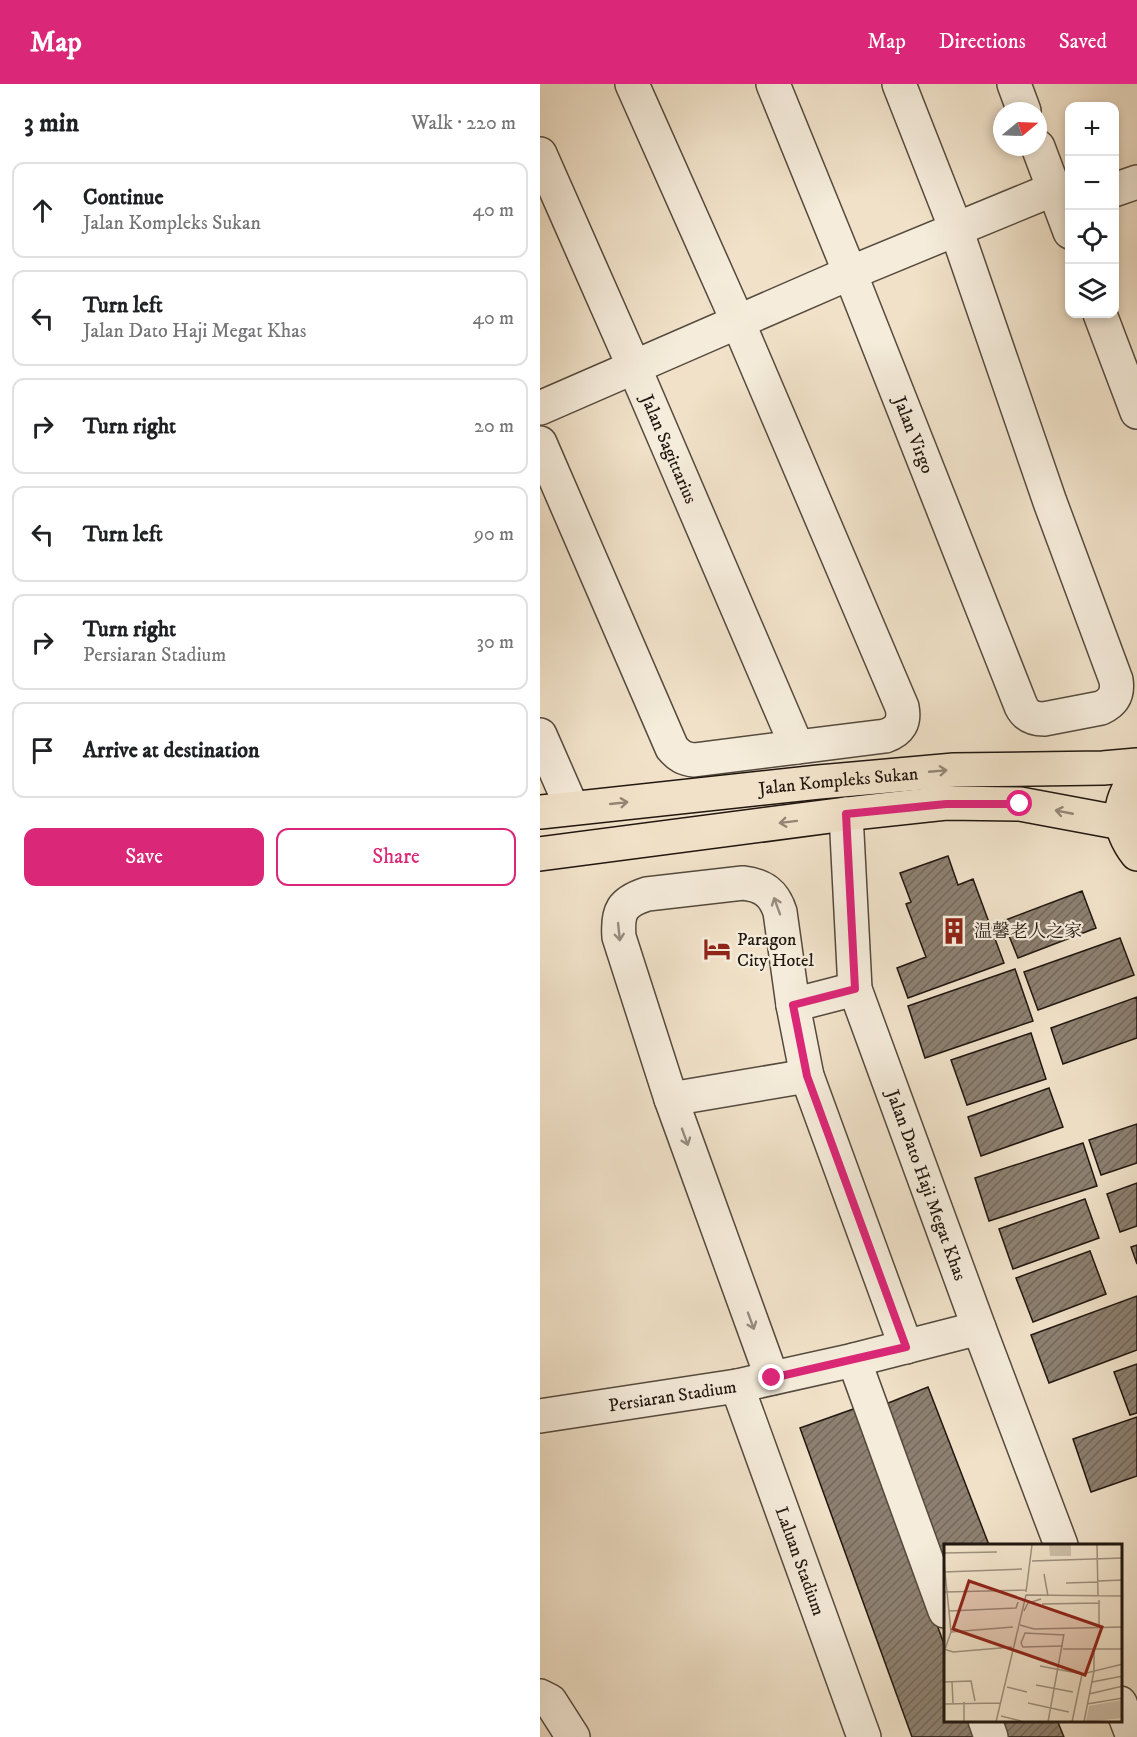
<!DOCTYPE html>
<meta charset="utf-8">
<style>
:root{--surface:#fff;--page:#f6f6f6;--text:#202124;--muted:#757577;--line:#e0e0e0;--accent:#db2777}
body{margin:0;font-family:"IM FELL DW Pica","Noto Serif SC",serif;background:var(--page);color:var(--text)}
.controls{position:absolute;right:18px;top:18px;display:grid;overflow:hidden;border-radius:12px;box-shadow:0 3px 9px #0003}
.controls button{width:54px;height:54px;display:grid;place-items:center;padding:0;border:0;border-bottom:2px solid var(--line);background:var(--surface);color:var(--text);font:30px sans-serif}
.compass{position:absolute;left:453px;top:18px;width:54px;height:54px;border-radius:50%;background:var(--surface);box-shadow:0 3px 9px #0003;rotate:71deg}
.stop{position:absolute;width:18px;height:18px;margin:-14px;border:4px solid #db2777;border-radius:50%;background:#fff}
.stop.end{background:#db2777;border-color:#fff;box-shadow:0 2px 6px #0008}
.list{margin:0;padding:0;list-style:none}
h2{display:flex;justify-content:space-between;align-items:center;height:78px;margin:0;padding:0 24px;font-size:26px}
h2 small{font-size:20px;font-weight:400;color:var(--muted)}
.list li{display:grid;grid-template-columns:39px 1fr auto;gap:18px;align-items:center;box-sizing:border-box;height:96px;margin:0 12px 12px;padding:0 12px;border:2px solid var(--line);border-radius:12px}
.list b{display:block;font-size:22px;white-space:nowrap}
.list p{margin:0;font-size:20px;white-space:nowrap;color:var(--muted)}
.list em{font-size:20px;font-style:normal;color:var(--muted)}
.actions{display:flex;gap:12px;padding:18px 24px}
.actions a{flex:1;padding:14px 0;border:2px solid var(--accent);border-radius:12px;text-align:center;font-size:21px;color:var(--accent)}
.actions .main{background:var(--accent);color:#fff}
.icon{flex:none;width:33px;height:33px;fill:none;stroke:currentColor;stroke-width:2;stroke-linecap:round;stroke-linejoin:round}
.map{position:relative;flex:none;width:597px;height:1653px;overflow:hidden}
header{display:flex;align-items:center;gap:36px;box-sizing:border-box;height:84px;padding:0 30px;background:var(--accent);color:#fff}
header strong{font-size:28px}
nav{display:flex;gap:33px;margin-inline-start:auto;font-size:21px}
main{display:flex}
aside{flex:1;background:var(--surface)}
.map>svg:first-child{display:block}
.building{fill:url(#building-hatch);stroke:#211710;stroke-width:1.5}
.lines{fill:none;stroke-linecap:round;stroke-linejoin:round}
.minor-casing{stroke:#554a3e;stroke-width:36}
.major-casing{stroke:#211710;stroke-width:36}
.minor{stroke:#f5ecdb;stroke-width:33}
.major{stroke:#f0e1c8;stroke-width:33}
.oneway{stroke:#938675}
.oneway2{stroke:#968c80}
.route{stroke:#db2777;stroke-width:8}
.labels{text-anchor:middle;stroke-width:4.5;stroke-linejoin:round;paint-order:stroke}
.street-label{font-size:18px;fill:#211710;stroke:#f5ecdb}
.poi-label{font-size:18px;fill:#211710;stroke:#f5ecdb;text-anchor:start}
.inset-road{fill:none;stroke:#9d907e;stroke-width:1.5}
.view{fill:#8f2418;fill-opacity:0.15;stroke:#8f2418;stroke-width:3}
.inset-edge{fill:none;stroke:#211710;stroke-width:3}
</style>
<header>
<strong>Map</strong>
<nav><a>Map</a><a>Directions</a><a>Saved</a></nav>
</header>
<main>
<aside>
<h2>3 min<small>Walk · 220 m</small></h2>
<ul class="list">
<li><svg class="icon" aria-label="ahead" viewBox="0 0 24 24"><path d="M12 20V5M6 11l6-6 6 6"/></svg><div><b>Continue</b><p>Jalan Kompleks Sukan</p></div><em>40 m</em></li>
<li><svg class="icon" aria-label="left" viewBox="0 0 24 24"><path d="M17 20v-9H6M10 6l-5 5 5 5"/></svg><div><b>Turn left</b><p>Jalan Dato Haji Megat Khas</p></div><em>40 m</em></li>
<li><svg class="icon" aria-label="right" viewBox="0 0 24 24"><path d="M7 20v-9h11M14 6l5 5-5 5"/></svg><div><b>Turn right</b></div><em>20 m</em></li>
<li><svg class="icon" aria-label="left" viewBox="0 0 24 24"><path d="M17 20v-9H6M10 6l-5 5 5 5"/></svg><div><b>Turn left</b></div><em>90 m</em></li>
<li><svg class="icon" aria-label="right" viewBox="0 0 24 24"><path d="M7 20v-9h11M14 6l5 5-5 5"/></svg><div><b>Turn right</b><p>Persiaran Stadium</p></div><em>30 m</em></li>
<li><svg class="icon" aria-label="arrive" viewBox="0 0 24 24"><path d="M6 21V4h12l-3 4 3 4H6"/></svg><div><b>Arrive at destination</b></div></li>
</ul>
<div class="actions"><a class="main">Save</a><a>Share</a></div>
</aside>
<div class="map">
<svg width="597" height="1653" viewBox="0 0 597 1653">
<defs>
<pattern id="building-hatch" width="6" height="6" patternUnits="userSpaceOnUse" patternTransform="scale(1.5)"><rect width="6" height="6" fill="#8d8070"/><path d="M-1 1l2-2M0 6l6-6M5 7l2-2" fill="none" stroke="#73685b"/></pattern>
</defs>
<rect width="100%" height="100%" fill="#f0e1c8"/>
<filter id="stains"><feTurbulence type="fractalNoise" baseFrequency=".00333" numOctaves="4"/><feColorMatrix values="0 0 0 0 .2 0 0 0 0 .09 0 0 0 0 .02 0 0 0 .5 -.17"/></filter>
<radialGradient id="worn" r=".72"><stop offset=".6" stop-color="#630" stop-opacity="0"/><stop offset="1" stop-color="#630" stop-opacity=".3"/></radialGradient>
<path class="building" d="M 408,772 L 418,801 L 433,795 L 464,879 L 368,914 L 357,884 L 386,873 L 366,820 L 371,818 L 360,789 Z
M 542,807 L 556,844 L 478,874 L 463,837 Z
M 580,854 L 594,891 L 498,926 L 484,888 Z
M 475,885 L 493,937 L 385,974 L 368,922 Z
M 597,913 L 597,954 L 523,980 L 511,944 Z
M 491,949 L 506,995 L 427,1021 L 411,976 Z
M 509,1004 L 523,1043 L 441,1072 L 428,1033 Z
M 597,1040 L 597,1079 L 561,1091 L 549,1056 Z
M 543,1059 L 557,1102 L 449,1137 L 435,1094 Z
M 597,1099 L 597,1142 L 580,1148 L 567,1110 Z
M 545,1115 L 559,1154 L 473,1185 L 459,1145 Z
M 597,1161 L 597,1180 L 591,1163 Z
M 550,1167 L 566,1210 L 493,1238 L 476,1194 Z
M 597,1212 L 597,1266 L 509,1299 L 491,1251 Z
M 597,1280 L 597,1329 L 590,1331 L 574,1288 Z
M 388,1303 L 449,1461 L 405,1461 L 405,1502 L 336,1324 Z
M 319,1323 L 405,1563 L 405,1636 L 432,1636 L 438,1653 L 372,1653 L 260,1344 Z
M 597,1333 L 597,1392 L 551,1408 L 533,1355 Z
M 457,1636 L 517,1636 L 524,1653 L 464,1653 Z"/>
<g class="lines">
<defs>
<g id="minor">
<path id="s1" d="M 233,0 L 310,189 L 481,622 C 486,632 493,635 504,635 L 561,624 C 574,618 578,609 576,596 L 510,418 L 416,145 L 359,0"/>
<path d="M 474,0 L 484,27"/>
<path d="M 498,63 L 530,148"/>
<path id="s2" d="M 0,70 L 94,283 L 257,663"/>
<path d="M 574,106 L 597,98"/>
<path d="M 560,230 L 597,328"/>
<path d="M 0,324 L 310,189 L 514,105"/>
<path d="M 0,359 L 132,664 C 139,672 144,675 154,676 L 345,652 C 360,647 365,638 362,623 L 198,238 L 92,0"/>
<path d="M 0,651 L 32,724"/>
<path id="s3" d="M 306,730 L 315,905 L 439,1244 L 521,1461"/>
<path d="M 253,921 L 315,905"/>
<path d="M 131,1015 L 267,992"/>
<path d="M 314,1276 L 405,1527"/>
<path d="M 232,1294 L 131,1015 L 79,853 C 77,827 82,818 107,810 L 203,799 C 223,801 234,809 240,828 L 253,921 L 267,992 L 366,1263"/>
<path id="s4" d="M 197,1302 L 324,1653"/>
<path id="s5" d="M 0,1332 L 197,1302 L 314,1276 L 439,1244"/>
<path d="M 0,1612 L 10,1617 L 33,1653"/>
<path d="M 580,1619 L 593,1653"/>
<path d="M 445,1636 L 451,1653"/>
</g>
<g id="major">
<path d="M 597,693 C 576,720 577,744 597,770"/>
<path id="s6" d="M 0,728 L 279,698 L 414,686 L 563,684 L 597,681"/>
<path d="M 0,770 L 306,730 L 406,719 L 480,720 L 582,739"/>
</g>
</defs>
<use href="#minor" class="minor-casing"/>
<use href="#major" class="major-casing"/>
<use href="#minor" class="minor"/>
<use href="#major" class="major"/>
</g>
<defs><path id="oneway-shaft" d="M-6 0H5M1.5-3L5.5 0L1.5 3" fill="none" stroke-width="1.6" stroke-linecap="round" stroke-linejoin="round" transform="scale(1.5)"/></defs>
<g class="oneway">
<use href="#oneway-shaft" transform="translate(398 687) rotate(-5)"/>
<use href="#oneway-shaft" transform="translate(79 719) rotate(-6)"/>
<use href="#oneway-shaft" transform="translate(524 728) rotate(-169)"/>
<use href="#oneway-shaft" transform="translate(248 738) rotate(173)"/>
</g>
<g class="oneway2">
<use href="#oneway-shaft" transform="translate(237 822) rotate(-110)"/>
<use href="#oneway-shaft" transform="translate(79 848) rotate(84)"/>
<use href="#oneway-shaft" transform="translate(145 1053) rotate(70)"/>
<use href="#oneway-shaft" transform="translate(211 1237) rotate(70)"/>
</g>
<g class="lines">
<path class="route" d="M 232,1294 L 366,1263 L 267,992 L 253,921 L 315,905 L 306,730 L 406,720 L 480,720"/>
</g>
<defs>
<symbol id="building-bare" viewBox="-9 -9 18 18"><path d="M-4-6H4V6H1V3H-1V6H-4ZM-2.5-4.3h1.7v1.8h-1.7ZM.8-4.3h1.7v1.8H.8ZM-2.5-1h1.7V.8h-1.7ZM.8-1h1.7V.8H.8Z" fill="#8f2418" stroke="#f5ecdb" stroke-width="2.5" paint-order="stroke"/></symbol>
<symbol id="hotel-bare" viewBox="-9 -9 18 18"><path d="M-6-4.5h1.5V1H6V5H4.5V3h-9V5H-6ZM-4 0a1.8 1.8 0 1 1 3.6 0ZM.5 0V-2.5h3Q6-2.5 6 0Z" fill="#8f2418" stroke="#f5ecdb" stroke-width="2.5" paint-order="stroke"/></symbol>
</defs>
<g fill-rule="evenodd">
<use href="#building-bare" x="395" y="828" width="38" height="38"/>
<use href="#hotel-bare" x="158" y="846" width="38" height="38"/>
</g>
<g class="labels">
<g class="street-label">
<text dy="6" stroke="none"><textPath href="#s1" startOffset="378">Jalan Virgo</textPath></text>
<text dy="6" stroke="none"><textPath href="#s2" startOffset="322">Jalan Sagittarius</textPath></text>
<text dy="6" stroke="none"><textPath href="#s6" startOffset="300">Jalan Kompleks Sukan</textPath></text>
<text dy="6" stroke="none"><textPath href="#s3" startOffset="384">Jalan Dato Haji Megat Khas</textPath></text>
<text dy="6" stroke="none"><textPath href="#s5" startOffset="134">Persiaran Stadium</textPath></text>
<text dy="6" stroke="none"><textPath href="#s4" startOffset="186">Laluan Stadium</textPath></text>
</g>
<g class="poi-label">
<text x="434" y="853">温馨老人之家</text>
<text x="197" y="861">Paragon<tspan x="197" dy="21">City Hotel</tspan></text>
</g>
</g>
<g transform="translate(404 1460)">
<rect width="178" height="178" fill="#f0e1c8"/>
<path d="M 105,1 L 127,1 L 127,12 L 106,12 Z" fill="#cdbfa9"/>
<path d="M 178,156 L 178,174 L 142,178 L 145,162 Z" fill="#cdbfa9"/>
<path class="inset-road" d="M 153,1 L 154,52M 0,9 L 53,8M 88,17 L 179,14M 0,18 L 7,88 L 1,105M 0,28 L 78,25M 100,30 L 104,52M 154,37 L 179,36M 122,39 L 154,38M 1,48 L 83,46M 82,48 L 88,1M 98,60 L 155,59M 5,67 L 72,64 L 74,58M 80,67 L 84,59 L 97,55M 76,81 L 90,85 L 179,83M 155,83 L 155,56M 7,88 L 69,83M 119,102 L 79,103 L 77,99 L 81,89 L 120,91M 0,105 L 9,108 L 68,103M 119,105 L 179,105M 96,122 L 133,129M 0,138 L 27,137 L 31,157M 8,138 L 9,159M 148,138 L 179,132M 92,141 L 129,148M 63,143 L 83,148M 145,150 L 179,142M 84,159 L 125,168M 0,160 L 56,159M 143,160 L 179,154M 57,172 L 77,177M 20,178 L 20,158M 52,178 L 82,51 L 179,52M 104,178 L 120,90M 128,178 L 138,130 L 179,120M 140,178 L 150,127 L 150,105"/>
<path class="view" d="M 25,37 L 158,83 L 141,131 L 9,85 Z"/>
<rect width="178" height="178" class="inset-edge"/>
</g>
<rect width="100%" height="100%" filter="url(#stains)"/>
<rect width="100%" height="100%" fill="url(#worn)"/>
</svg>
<div class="controls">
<button>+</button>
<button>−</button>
<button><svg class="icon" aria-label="locate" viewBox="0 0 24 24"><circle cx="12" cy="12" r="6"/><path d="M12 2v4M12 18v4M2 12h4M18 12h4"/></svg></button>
<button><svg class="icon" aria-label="layers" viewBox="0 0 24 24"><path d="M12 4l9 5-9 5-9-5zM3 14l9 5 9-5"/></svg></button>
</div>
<svg class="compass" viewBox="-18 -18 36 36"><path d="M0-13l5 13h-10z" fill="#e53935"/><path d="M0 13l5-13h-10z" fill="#757577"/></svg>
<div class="stop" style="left:480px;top:720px"></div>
<div class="stop end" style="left:232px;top:1294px"></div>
</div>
</main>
